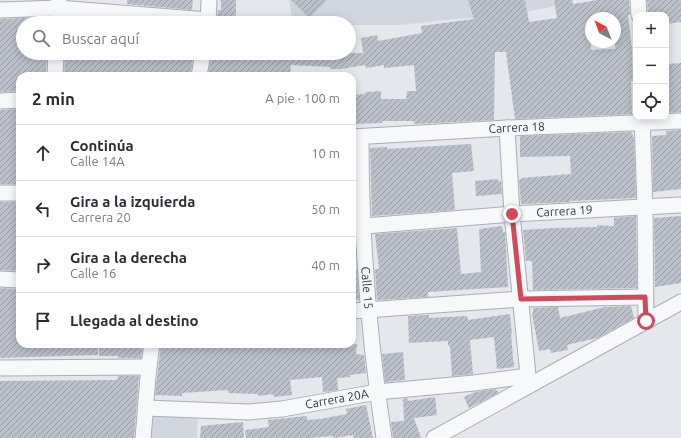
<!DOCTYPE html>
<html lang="es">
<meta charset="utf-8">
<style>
:root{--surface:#fff;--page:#f2f2f3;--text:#2b2b33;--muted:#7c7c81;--line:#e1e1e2}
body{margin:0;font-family:Ubuntu,sans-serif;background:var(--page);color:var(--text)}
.controls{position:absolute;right:12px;top:12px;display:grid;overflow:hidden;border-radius:8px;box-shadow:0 2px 10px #0003}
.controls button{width:36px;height:36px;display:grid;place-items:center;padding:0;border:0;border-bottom:1px solid var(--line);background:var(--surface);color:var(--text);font:20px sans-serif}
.compass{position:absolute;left:585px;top:12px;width:36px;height:36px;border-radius:50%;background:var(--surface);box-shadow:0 2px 10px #0003;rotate:318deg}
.stop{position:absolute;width:12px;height:12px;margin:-9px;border:3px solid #d1495b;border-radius:50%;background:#fff}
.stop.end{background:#d1495b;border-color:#fff;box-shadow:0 1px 4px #0008}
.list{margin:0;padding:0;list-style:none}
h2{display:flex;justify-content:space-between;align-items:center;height:52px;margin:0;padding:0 16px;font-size:17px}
h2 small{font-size:13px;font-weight:400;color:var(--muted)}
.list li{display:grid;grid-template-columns:26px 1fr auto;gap:12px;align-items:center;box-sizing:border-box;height:56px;padding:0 16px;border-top:1px solid var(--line)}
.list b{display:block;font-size:15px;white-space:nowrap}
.list p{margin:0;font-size:13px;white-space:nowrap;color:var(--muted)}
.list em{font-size:13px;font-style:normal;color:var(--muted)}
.icon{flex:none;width:22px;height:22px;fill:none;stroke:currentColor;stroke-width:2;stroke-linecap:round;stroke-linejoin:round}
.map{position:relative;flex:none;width:681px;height:438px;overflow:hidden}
.search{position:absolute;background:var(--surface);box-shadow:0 2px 10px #0003;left:16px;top:16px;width:340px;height:44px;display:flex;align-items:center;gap:10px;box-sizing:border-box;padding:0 14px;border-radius:22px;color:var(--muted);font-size:15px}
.panel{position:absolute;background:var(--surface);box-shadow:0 2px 10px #0003;left:16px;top:72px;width:340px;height:276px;border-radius:12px}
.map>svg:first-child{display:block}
.built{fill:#d2d6de}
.building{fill:url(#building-hatch);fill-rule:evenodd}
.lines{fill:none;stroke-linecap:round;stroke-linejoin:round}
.minor-casing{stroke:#a9aeb7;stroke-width:17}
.minor{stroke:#f7f8fa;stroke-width:15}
.route{stroke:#d1495b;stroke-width:5}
.labels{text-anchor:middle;stroke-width:3;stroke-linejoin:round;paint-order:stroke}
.street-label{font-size:12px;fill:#2b3445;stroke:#f4f6f9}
</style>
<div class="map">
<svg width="681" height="438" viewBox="0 0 681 438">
<defs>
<pattern id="building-hatch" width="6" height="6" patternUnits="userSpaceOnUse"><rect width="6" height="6" fill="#bbc0ca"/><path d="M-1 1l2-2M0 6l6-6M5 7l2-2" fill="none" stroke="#989da6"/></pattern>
</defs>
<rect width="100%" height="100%" fill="#e4e7ec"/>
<path class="built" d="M 289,0 L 575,0 L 556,6 L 506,16 L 455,19 L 399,25 L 349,25 L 349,23 L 293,23 Z
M 151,413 L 198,415 L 197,438 L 151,438 Z"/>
<path class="building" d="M 127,0 L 193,0 L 192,10 L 127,4 Z
M 221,0 L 236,0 L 236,19 L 231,19 L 231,23 L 217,23 L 218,10 L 221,10 Z
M 291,0 L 327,0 L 309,18 Z
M 468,0 L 525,0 L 529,22 L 557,18 L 554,0 L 572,0 L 573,4 L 597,0 L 629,0 L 630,15 L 628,15 L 632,49 L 633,81 L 631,81 L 632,114 L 515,119 L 506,52 L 495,52 L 494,120 L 414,124 L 414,121 L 382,121 L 382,123 L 352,124 L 352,95 L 365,94 L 365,92 L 381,91 L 381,99 L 406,99 L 407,91 L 416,91 L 414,65 L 384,68 L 384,65 L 366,68 L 365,65 L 341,69 L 330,69 L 330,67 L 291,65 L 290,76 L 208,76 L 212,53 L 363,53 L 361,38 L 377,35 L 378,41 L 422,33 L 421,26 L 474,19 ZM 591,18 L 615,18 L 615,49 L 591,50 Z
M 647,0 L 681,0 L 681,22 L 666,24 L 666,15 L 648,15 Z
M 47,17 L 46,23 L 23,23 L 23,53 L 47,53 L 46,76 L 20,76 L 20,91 L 0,92 L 0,19 Z
M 69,18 L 88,19 L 88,23 L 69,23 Z
M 65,53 L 194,53 L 190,76 L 64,76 Z
M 681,63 L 681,112 L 666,113 L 666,64 Z
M 18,109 L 20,184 L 0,184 L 0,110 Z
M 681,130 L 681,189 L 653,192 L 652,136 L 666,135 L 666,131 Z
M 632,132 L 633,137 L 634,137 L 636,198 L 570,201 L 570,202 L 521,204 L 519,180 L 521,179 L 521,178 L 571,174 L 570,156 L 520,157 L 520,136 Z
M 471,144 L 474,171 L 452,173 L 455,210 L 372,216 L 370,148 L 387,147 L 387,149 Z
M 352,150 L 354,218 L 352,218 Z
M 498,179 L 498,181 L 501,181 L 502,194 L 476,196 L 475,181 Z
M 0,202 L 20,202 L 20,271 L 0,270 Z
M 636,216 L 637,288 L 533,290 L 532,261 L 526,261 L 523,230 L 554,228 L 597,227 L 597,225 L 614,226 L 614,218 Z
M 681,216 L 681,283 L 655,287 L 654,218 Z
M 502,226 L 503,232 L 505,232 L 508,287 L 428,292 L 428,297 L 377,300 L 375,269 L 379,269 L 375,234 L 457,228 L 461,274 L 481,272 L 479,229 Z
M 357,270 L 359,300 L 352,300 L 352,271 Z
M 0,288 L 20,289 L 20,344 L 98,344 L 98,355 L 0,358 Z
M 631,306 L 634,318 L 597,338 L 567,345 L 568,350 L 551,353 L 550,349 L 539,351 L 532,314 L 533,313 L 533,308 L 558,307 L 560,318 L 605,307 Z
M 510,314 L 512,334 L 511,334 L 514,367 L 497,369 L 494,337 L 470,340 L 473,374 L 452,376 L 450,346 L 448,346 L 448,341 L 409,343 L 408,316 L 429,315 L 429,318 L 467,316 L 468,320 Z
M 99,344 L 143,344 L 141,358 L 118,358 L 118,356 L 99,356 Z
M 161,344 L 357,344 L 356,354 L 364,355 L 366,373 L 350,375 L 350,377 L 337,378 L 338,390 L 325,392 L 323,392 L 322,377 L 290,380 L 292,395 L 274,397 L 273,394 L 259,396 L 258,394 L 228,393 L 228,390 L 182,393 L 182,396 L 155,395 Z
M 403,352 L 405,380 L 385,382 L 382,354 Z
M 118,376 L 139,376 L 134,438 L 0,438 L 0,381 L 117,380 Z
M 496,389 L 498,393 L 469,408 L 464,397 L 475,392 Z
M 435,397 L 437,415 L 414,418 L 421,438 L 393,438 L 391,422 L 404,421 L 403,399 L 408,398 L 408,401 Z
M 366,405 L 373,438 L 354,438 L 353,435 L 335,438 L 333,438 L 333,436 L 309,438 L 246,438 L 245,430 L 269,427 L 268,420 L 307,416 L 307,420 L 320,419 L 347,414 L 346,409 Z
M 243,422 L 244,438 L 200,438 L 201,426 Z"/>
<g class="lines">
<defs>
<g id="minor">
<path d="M 638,0 L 639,15"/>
<path d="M 0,10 L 58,8 L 208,20"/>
<path d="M 58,23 L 59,0"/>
<path d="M 208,23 L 209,0"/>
<path d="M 55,76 L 56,53"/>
<path d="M 199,76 L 203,53"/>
<path d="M 0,101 L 20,100"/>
<path d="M 642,117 L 645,208 L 646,321"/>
<path d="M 507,128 L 512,214 L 529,385"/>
<path id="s1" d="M 352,137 L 507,128 L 681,121"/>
<path id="s2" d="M 361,137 C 361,238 369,339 384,438"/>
<path d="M 0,193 L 20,193"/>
<path id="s3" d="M 352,227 L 512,214 L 681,205"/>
<path d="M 0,279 L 20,280"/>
<path d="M 352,311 L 521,299 L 645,297"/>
<path d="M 0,368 L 148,367"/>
<path id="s4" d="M 146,408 L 249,412 L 282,409 L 377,392 L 474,383 L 528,376"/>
<path d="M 143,438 C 146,407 147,375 152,344"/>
<path d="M 434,438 L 681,302"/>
</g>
</defs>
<use href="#minor" class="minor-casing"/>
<use href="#minor" class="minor"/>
</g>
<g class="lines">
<path class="route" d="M 512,214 L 521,299 L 645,297 L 646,321"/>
</g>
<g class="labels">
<g class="street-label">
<text dy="4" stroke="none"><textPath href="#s1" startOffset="165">Carrera 18</textPath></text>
<text dy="4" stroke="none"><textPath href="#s3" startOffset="213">Carrera 19</textPath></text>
<text dy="4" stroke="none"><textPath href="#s2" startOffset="151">Calle 15</textPath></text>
<text dy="4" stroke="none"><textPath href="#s4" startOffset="192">Carrera 20A</textPath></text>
</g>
</g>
</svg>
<div class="controls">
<button>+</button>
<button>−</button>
<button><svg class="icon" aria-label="locate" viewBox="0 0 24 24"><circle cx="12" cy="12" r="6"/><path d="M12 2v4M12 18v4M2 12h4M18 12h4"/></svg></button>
</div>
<svg class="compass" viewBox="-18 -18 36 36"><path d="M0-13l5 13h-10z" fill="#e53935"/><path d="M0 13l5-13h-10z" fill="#7c7c81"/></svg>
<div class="stop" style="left:646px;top:321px"></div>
<div class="stop end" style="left:512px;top:214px"></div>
<div class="search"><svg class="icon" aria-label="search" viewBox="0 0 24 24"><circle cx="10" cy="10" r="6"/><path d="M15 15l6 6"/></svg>Buscar aquí</div>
<section class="panel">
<h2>2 min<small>A pie · 100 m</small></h2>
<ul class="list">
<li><svg class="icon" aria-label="ahead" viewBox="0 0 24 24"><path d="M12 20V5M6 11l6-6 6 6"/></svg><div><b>Continúa</b><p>Calle 14A</p></div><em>10 m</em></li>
<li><svg class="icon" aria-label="left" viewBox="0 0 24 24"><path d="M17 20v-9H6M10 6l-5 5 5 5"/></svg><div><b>Gira a la izquierda</b><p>Carrera 20</p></div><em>50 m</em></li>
<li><svg class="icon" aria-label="right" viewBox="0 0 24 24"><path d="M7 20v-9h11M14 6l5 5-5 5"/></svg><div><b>Gira a la derecha</b><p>Calle 16</p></div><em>40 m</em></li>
<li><svg class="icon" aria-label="arrive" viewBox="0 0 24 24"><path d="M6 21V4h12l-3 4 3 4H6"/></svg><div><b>Llegada al destino</b></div></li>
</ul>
</section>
</div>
